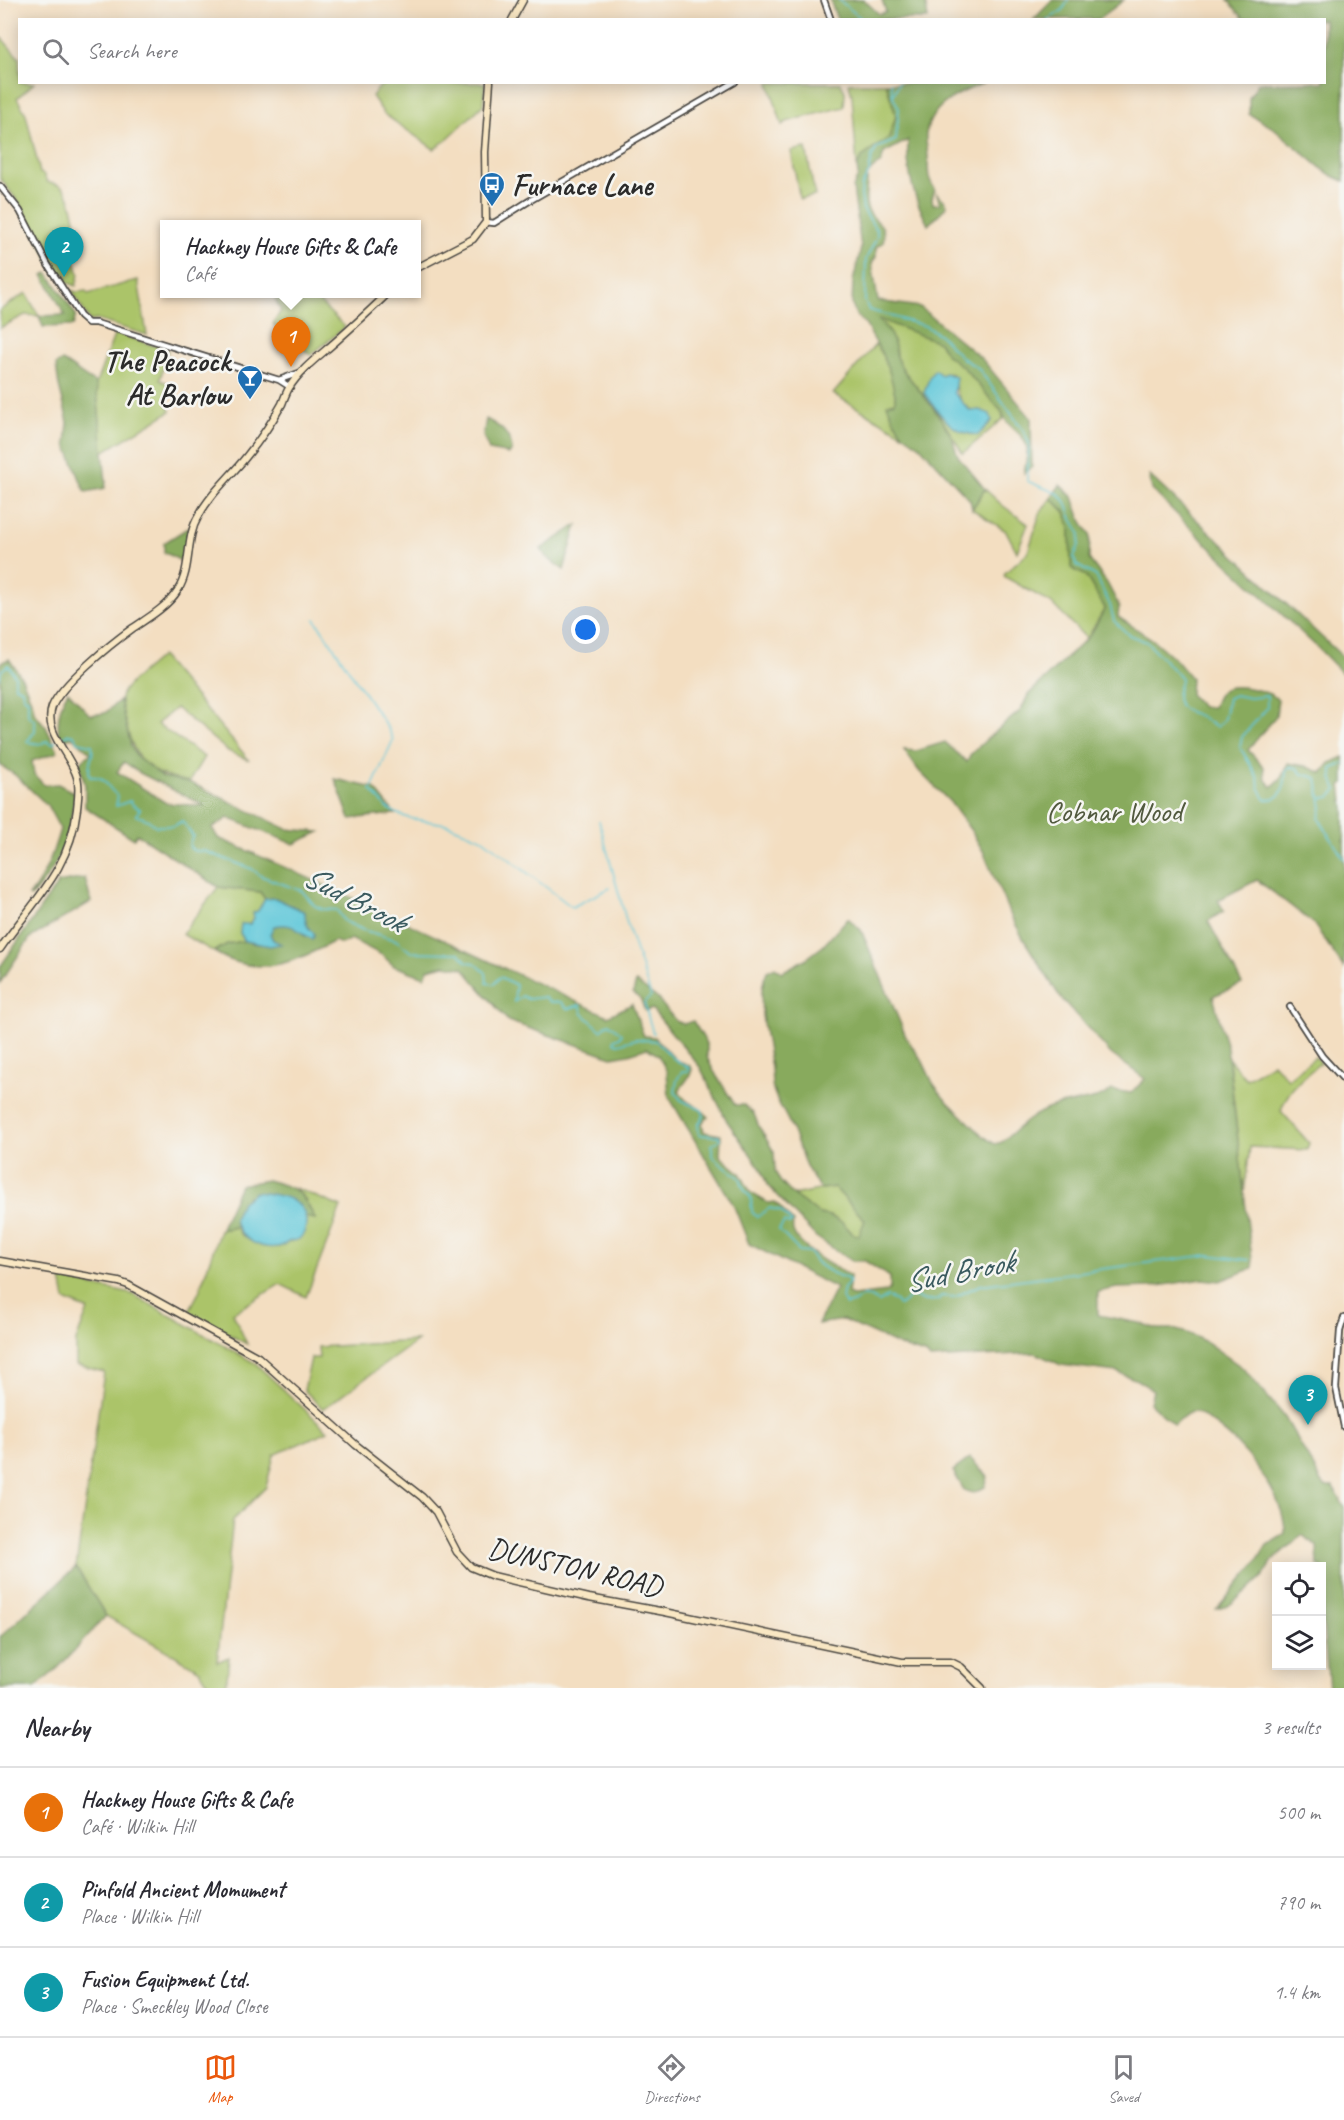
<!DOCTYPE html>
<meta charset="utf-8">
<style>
:root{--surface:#fff;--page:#f2f2f3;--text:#2b2b33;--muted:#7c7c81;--line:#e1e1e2;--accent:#ea580c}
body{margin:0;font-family:Caveat,sans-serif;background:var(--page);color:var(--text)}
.controls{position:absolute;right:18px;bottom:18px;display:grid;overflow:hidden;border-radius:0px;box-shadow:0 3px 15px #0003}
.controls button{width:54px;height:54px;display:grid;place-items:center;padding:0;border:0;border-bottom:2px solid var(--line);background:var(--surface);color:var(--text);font:30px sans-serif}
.you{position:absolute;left:586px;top:630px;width:21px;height:21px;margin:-15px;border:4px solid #fff;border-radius:50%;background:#1a73e8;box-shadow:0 0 0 9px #1a73e833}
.badge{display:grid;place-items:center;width:39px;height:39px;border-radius:50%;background:var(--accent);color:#fff;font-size:20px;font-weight:700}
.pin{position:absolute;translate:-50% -50px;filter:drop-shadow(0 2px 3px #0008)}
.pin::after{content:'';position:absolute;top:32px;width:21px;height:18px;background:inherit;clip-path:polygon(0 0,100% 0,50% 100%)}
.popup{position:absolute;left:160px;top:220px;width:261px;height:78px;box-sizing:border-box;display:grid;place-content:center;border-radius:0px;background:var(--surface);filter:drop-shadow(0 2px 4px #0005);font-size:20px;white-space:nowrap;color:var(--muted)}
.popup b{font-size:22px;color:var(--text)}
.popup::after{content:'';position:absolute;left:50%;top:100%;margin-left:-12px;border:12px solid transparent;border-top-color:var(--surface)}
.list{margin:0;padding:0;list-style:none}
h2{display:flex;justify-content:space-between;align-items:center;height:78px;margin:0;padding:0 24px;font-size:26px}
h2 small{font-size:20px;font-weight:400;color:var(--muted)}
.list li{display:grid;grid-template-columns:39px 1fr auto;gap:18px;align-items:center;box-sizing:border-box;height:90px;padding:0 24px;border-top:2px solid var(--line)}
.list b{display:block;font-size:22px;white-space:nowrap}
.list p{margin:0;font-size:20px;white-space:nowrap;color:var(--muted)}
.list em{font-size:20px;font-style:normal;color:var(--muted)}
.icon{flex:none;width:33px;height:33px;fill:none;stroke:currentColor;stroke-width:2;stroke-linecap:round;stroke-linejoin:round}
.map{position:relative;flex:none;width:1344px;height:1688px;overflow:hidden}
.search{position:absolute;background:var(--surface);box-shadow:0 3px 15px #0003;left:18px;right:18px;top:18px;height:66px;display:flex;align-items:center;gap:15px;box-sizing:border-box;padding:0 21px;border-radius:0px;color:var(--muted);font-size:22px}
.sheet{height:348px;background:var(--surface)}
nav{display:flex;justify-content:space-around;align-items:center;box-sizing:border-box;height:84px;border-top:2px solid var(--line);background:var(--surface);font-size:16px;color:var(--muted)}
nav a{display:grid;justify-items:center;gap:3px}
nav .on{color:var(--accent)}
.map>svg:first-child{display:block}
.green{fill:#abc469;stroke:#6b784a;stroke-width:1.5;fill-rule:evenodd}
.forest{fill:#88aa5d;stroke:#5a6a44;stroke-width:1.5;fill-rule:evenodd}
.water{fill:#5ec7d9;stroke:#447982;stroke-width:1.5}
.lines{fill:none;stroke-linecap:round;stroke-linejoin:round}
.stream{stroke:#5ec7d9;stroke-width:1.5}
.street-casing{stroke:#494642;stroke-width:8}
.secondary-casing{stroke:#494642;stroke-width:9}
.street{stroke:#fff;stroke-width:4.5}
.secondary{stroke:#f9e7c3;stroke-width:6}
.labels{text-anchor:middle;stroke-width:5;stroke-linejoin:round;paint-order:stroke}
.poi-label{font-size:30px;font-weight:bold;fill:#2b2b2b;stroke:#f6f6f2;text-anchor:start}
.park-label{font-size:30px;fill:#51593e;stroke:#f6f6f2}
.street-label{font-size:30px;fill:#2b2b2b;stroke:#f6f6f2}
.water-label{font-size:32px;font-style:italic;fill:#3a5a5f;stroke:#f6f6f2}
</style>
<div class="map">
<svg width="1344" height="1688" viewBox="0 0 1344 1688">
<rect width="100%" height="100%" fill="#f6f6f2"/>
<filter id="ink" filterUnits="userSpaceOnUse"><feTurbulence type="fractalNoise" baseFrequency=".0167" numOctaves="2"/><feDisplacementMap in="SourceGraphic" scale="12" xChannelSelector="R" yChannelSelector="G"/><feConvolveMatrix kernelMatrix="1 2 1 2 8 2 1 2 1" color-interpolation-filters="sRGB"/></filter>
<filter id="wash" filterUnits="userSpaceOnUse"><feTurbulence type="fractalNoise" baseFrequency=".008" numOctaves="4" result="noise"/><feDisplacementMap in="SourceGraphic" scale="24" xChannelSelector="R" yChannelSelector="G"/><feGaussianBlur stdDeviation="1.35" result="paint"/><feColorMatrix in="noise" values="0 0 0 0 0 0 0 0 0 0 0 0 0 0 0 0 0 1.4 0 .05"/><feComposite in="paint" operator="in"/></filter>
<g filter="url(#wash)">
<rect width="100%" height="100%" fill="#f3dec1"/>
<path class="green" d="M 0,36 L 19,58 L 20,82 L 34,83 L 17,98 L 26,114 L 40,173 L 44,175 L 47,182 C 52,183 57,184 62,187 C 71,193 75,219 77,230 L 68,241 L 79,274 L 76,286 L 64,281 L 68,278 L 65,273 L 61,275 L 49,260 L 22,207 L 0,178 Z
M 383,83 L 485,83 L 483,105 L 445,141 L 434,149 L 384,114 L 372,96 Z
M 769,83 L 841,83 L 845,92 L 844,107 L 786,122 L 782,125 Z
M 849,83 L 886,83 L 896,116 L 889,138 L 862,157 L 857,167 L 852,96 Z
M 806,148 L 815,196 L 800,199 L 791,151 Z
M 138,280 L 147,335 L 97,320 L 90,321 L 71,290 L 76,292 L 86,291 L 88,294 Z
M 26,293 L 39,316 L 25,315 L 0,328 L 0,310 Z
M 273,294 L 311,294 L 345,327 L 311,355 L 273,324 L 281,311 Z
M 877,318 L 939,342 L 947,355 L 963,367 L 1002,412 L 1003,419 L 963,453 L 938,414 L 904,371 L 896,357 L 895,346 ZM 945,373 L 953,374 C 956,404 966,409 992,421 L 978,435 L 941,375 Z
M 115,333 L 168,350 L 160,380 L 172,385 L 166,401 L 171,411 L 103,452 L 96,383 Z
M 876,344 C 886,360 896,383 895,402 L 888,404 L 895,422 L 903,434 L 833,394 Z
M 985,489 L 1002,505 L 1028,524 L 1017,552 L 1006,531 L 972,509 Z
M 1051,498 L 1065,512 L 1070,528 L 1071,567 L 1086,576 L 1105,608 L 1087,639 L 1051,603 L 1005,577 L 1004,574 L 1028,552 L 1040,513 Z
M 161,656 L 249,760 L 228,751 L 176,708 L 157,724 L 204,757 L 189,782 C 147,774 135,763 125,721 C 123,713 119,702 122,694 C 125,684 152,665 161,656 Z
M 218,887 L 260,892 L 265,899 L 258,911 L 253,913 L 254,918 L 240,933 L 245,941 L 227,944 L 214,952 L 182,934 Z
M 1315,1057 L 1320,1063 C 1303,1078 1287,1089 1281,1111 L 1309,1143 L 1307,1150 L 1250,1147 L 1244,1193 L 1229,1059 L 1246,1079 L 1273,1063 L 1288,1079 Z
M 834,1187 L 865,1220 L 860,1236 L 853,1234 L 843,1223 L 830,1216 L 819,1214 L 793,1195 Z
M 295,1188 L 341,1207 L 306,1297 L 280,1284 L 233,1313 L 247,1344 L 188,1313 L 199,1292 L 220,1230 L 236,1227 L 241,1235 L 279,1247 L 287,1242 L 299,1239 L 306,1225 L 305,1217 L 315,1218 L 304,1198 Z
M 61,1279 L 132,1294 L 255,1363 L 328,1431 L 274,1455 L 266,1487 L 233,1520 L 217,1662 L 229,1657 L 226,1688 L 211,1688 L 200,1670 L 106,1616 L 76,1567 L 104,1372 L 76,1365 L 76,1341 L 88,1310 L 65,1300 Z
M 417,1341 L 323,1409 L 304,1390 L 311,1358 L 319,1358 L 318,1347 Z"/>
<path class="forest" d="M 830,0 L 864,0 L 879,14 L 886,12 L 882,0 L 925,0 L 928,19 L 837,19 Z
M 1053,0 L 1124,0 L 1099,19 L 1034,19 Z
M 1228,0 L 1344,0 L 1344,181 L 1328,174 L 1275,129 L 1249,114 L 1249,98 L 1258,83 L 1324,82 L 1324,20 L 1244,19 Z
M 886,83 L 984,83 C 959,93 931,104 926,134 C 925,141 928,150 928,158 C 929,171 926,177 935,189 L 932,198 L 933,204 L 940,204 L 937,194 L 944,200 L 947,206 L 928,225 C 914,199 906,169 908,140 L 884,153 L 881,163 L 872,169 L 867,176 C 868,186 863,200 868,210 C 875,224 887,221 883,243 L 876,247 L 876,257 L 872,263 L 878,301 L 920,307 L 982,359 L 1031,418 L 1032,467 L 1024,473 C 1025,466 1028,455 1027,448 C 1024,432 1005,427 1002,412 L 963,367 L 947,355 L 939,342 L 878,319 L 889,331 L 895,346 L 896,357 L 904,371 L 938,414 L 951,435 L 958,456 L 985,489 L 972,509 L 970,500 L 920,446 L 903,434 L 895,422 L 887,404 L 895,402 L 895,394 L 890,374 L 881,352 L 865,324 L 856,315 L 852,305 L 853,281 L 861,248 L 853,188 L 858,176 L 857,167 L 862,157 L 889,138 L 896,116 Z
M 48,273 L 76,315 L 73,326 L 43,327 L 39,316 L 65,315 L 43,275 Z
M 62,361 C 75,368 83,377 96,383 L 106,482 L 105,488 L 86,492 L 83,487 L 66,444 L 68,422 L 59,386 L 56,365 Z
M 486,419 C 500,426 511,434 512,451 L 509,454 L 489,450 L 483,436 Z
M 1149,475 L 1344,658 L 1344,675 L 1320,650 L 1215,552 L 1152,490 Z
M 1060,485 L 1073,497 L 1081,520 L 1090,535 L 1089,559 L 1107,583 L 1119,606 L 1118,617 L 1152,639 L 1176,660 L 1191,678 L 1190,694 L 1202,707 L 1213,707 C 1216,700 1219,690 1227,688 C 1240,684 1268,691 1278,699 L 1276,716 L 1248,750 L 1264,767 L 1265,779 L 1272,787 L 1281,778 L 1288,763 L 1305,766 L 1322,773 L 1330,763 L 1344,757 L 1344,783 L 1341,785 L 1344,810 L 1344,968 L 1313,923 L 1257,880 L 1218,900 L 1224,911 L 1208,921 L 1242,984 L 1213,996 L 1227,1048 L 1253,1268 L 1220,1281 L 1202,1279 L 1152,1287 L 1117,1288 L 1098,1292 L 1098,1315 L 1139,1323 L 1158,1329 L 1173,1329 L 1190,1334 L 1206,1342 L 1243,1368 L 1284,1416 L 1325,1487 L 1334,1487 L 1344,1507 L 1344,1688 L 1329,1688 L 1322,1612 L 1322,1566 L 1318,1566 L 1317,1546 L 1302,1535 L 1273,1560 L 1263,1576 L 1244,1594 L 1228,1606 L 1217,1609 L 1256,1563 L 1267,1545 L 1285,1534 C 1286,1496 1241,1440 1209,1421 C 1205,1418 1199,1412 1193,1412 C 1186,1412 1179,1421 1174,1425 L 1150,1403 L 1153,1390 L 1137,1380 L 1117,1372 L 1061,1365 L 1035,1353 L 930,1359 L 927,1355 L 900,1346 L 843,1320 L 818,1324 L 836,1288 L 749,1244 L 733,1204 L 669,1097 L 667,1072 L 658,1055 L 647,1048 L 629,1054 L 612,1057 L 508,1021 L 463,968 L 445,965 L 428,969 L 425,977 L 394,966 L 382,955 L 351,939 L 341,944 L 335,941 C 293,963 258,979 214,952 L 227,944 L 245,941 L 256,944 L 277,943 L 273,940 L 270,934 L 274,926 C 288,923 295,925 305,936 L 309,930 L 305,922 L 305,912 L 275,898 L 265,899 L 260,892 L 218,887 L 137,834 L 134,839 L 85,807 L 85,785 L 79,763 L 91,753 L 72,737 L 60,740 C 56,723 59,706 68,691 L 90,715 L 105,713 L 120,700 L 131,746 L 137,757 L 163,777 L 189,782 L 287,829 L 320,832 L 294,844 L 228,818 L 212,828 L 218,838 C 349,894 478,957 608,1016 L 632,1004 L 644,1036 L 654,1037 L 676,1060 L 689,1065 L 692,1069 C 690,1079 683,1083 679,1091 C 685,1105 701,1105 708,1117 L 702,1123 L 704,1132 L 721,1135 L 720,1156 L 740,1173 L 751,1193 L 768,1203 L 775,1202 L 793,1222 C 793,1225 792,1228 793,1231 C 799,1249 835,1267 850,1276 L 848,1294 L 853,1296 L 887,1292 L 890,1288 L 890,1277 L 865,1261 L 852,1261 L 816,1237 L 767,1185 L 761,1169 L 727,1121 L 700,1067 L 652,1009 L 645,1011 L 641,1000 L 633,993 L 636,982 L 657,998 L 676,1021 L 684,1024 L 693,1021 L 703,1037 L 707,1046 L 707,1057 L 713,1070 L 735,1105 L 744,1105 L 754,1114 L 759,1127 L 774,1152 L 775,1171 L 780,1181 L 793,1195 L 819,1214 L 830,1216 L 843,1223 L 853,1234 L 859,1235 L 865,1220 L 834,1187 L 821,1189 C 802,1166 802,1152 791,1127 C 786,1114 777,1103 773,1089 C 771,1081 772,1071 770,1062 C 765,1033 755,998 767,971 L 775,967 L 782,972 L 807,958 L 823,946 L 848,918 L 861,930 L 907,1039 L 922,1060 L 933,1083 L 943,1097 L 982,1135 L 995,1144 L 1002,1142 C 1018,1128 1033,1113 1053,1107 C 1073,1100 1096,1103 1112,1090 L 1131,1093 L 1145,1079 L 1111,1054 L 1060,997 L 1024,940 L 1008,910 L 983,851 L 972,832 L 950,802 L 919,771 L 904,750 L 916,751 L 945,742 L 967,762 L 971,754 L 989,737 L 1021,710 L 1028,695 L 1091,634 L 1105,608 L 1086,576 L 1071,568 L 1070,527 L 1065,512 L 1051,498 ZM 124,762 L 140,773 L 205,806 L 166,803 L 117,772 Z
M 577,525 L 564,570 L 546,557 L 541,549 Z
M 189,527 L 183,562 L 164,552 L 164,543 Z
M 9,659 L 22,678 L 33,705 L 34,712 L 46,727 L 58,752 L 32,761 L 34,774 L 44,785 L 58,784 L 75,793 C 69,840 62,861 31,897 L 29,896 C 45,877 53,853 60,829 L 47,805 L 15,775 L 0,765 L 0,663 Z
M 335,779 L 374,788 L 395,814 L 350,819 Z
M 85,878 L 91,902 L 30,938 L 0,983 L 0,967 L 58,883 Z
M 267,1180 C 299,1189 300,1190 315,1219 L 305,1217 L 300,1207 L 248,1196 C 239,1205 233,1215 236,1227 L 220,1230 L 240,1185 Z
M 970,1458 L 988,1477 L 985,1487 L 973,1493 L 964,1490 L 953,1471 Z
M 76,1567 L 106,1616 L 59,1667 L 35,1688 L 0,1688 L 0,1637 Z"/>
<path class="water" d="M 935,370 L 941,375 L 945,373 L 956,377 L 954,393 L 970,411 L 980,410 L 990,414 L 992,421 L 978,435 C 950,434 940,413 924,393 L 930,376 Z
M 275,898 L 305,912 C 305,921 306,928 314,933 L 314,937 L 312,939 C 295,931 296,922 274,926 L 270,934 L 273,940 L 281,944 L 270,946 L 245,941 L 240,933 L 241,924 L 250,924 L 254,918 L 253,913 L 258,911 L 265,899 Z
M 255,1192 C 274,1194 305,1196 306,1222 C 306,1228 304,1235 299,1239 C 296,1241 293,1240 290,1241 C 285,1243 282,1247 277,1247 C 258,1250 239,1237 234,1219 L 241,1203 Z"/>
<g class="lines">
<path class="stream" d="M 839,0 L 863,20
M 1047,20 L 1063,10 L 1068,0
M 891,82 L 893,97 L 899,108 L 896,140 L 877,148 L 872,156 L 869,173 L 862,185 L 861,195 L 863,209 L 877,231 L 877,237 L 866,259 L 865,301 L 869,310 L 925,326 L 940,335 L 962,358 L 978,368 L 1024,431 L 1029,443 L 1027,481 L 1059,494 L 1066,502 L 1072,519 L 1080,533 L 1079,545 L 1074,557 L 1076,565 L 1096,576 L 1110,605 L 1114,621 L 1129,635 L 1147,642 L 1181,678 C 1181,684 1177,691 1177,697 C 1178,711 1192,712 1202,717 C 1208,721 1210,725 1217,727 L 1224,719 L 1228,698 L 1235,695 L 1250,698 L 1267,696 L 1267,708 L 1242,737 L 1240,747 L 1258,778 L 1259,787 L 1265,799 C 1283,801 1285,786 1286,771 L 1291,767 L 1297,768 L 1302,774 L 1317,778 L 1322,808 L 1319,819 L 1344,859
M 893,96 L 899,82
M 315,619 L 389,730 L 393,740 L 371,790 L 387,808 L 396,813 L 408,818 L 446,824 L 483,839 L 572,907 L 610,888
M 0,678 L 1,671 L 8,665 L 15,676 L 15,686 L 22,689 L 23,696 L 28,699 L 28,715 L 35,721 L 35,731 L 27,742 L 41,744 L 46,741 L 53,744 L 56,741
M 60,739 L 66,735 L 73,734 L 78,742 L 92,745 C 95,759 86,762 90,777 C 107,775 105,787 118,796 L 116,806 L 130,801 L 133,805 L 140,809 L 136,815 L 148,820 L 156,826 L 174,826 L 182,821 L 193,836 L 190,842 L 190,848 L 195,851 L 204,851 L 252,869 L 261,876 L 302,891 L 315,906 L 322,909 L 337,910 L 344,921 L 363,930 L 396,940 L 411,952 L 459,953 L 467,962 L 475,963 L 486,973 L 487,983 L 494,984 L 500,977 L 516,985 L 514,1002 L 522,996 L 528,999 L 545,997 L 550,1002 L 561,1002 L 567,1009 L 580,1005 L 583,1014 L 601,1030 L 609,1023 L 622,1034 L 620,1037 L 615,1039 L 614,1042 L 618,1044 L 636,1039 L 656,1041 L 673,1058 L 689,1068 L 688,1071 L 682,1071 L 677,1080 L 675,1092 L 681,1100 L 702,1110 L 704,1116 L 698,1125 L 699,1135 L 719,1136 L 720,1139 L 712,1145 L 712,1156 L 740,1178 L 744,1189 L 751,1198 L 752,1212 L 757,1217 L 770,1208 L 782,1212 L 792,1223 L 789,1224 L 784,1222 L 779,1230 L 799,1251 L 810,1252 C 814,1266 835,1275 848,1279 L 850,1282 L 844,1288 L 842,1298 L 846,1305 L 855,1302 L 864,1295 L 879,1302 L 887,1297 L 896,1301 L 899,1305 L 904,1303 L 911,1295 L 925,1301 L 938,1300 L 941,1296 L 955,1297 L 980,1285 L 1208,1255 L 1249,1260
M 1322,798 L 1330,797 L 1337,790 L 1332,778 L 1332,769 L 1344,763
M 599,821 L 628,927 L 651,996 L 644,1003 L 653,1033"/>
</g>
</g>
<g filter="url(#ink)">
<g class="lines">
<defs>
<path id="street" d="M 824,0 L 831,20
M 0,186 L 20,211 L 48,265 L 80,316 L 88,323 L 96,323 L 279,380 L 290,387
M 486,222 L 494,223 L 529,201 L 735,82
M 279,380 L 302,372
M 1290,1007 L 1322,1056 L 1344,1080
M 1344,1318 L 1340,1331 L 1336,1388 L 1344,1427"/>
<path id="secondary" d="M 512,20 L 523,0
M 417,268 L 473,239 L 486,222 L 485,152 L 490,82
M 0,949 C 33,901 70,870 77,809 C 78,799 80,787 77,777 C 71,755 43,732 52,707 C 61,684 112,643 133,628 C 148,618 168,606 178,590 C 192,568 185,539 198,517 C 210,494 230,477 246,457 C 259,441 272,422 282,404 C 284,399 286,393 289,388 C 300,370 319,356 334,343 C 352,327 370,311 387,294
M 0,1261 L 119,1282 L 128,1285 L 258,1357 L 356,1445 L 422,1497 L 436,1512 L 457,1552 L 471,1567 L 493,1576 L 589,1598 L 665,1612 L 902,1662 L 951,1662 L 961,1667 L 982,1688"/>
</defs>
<use href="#street" class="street-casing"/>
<use href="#secondary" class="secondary-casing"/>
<use href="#street" class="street"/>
<use href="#secondary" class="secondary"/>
</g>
</g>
<defs>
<symbol id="bus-pin" viewBox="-11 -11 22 30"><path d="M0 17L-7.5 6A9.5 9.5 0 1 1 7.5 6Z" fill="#1f6fb2" stroke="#f6f6f2"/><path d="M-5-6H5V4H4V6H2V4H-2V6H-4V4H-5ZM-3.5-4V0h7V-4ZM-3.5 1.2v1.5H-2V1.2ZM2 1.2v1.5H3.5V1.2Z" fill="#fff"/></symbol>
<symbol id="bar-pin" viewBox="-11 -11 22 30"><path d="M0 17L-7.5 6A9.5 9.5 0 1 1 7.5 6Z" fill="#1f6fb2" stroke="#f6f6f2"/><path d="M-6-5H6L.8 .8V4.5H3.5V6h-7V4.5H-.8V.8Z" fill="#fff"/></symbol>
</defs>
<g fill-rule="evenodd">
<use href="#bus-pin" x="477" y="170" width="30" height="40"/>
<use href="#bar-pin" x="235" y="363" width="30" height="40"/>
</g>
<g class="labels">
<g class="poi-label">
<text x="512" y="195">Furnace Lane</text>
<text x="230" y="371" text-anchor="end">The Peacock<tspan x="230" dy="34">At Barlow</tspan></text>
</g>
<g class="park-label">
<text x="1114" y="821">Cobnar Wood</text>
</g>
<g class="street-label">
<text transform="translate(575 1567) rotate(13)" y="10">DUNSTON ROAD</text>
</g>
<g class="water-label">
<text transform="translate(355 898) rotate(27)" y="11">Sud Brook</text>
<text transform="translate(959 1271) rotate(-11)" y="11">Sud Brook</text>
</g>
</g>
</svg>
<div class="controls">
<button><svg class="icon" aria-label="locate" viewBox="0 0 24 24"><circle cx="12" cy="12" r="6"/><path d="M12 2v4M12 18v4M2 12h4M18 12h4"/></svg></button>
<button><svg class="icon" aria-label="layers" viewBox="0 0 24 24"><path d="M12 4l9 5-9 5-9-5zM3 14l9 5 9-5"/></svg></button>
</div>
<div class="you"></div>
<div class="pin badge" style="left:291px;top:367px;background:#e8710a">1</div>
<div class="popup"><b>Hackney House Gifts &amp; Cafe</b>Café</div>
<div class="pin badge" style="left:64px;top:277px;background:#0f9aa8">2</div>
<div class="pin badge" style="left:1308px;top:1425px;background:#0f9aa8">3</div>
<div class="search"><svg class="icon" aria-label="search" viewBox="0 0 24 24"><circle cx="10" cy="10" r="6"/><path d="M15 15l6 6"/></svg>Search here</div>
</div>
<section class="sheet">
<h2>Nearby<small>3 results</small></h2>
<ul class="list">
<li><span class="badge" style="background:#e8710a">1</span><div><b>Hackney House Gifts &amp; Cafe</b><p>Café · Wilkin Hill</p></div><em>500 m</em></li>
<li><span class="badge" style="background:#0f9aa8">2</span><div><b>Pinfold Ancient Momument</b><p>Place · Wilkin Hill</p></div><em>790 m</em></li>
<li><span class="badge" style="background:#0f9aa8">3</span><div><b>Fusion Equipment Ltd.</b><p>Place · Smeckley Wood Close</p></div><em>1.4 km</em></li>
</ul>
</section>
<nav>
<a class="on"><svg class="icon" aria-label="map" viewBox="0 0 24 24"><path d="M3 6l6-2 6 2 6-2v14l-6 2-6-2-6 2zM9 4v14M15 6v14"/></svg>Map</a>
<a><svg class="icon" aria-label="directions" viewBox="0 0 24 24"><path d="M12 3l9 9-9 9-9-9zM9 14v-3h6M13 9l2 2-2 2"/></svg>Directions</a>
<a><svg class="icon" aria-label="saved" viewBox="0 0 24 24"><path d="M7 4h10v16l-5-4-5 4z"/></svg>Saved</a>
</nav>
